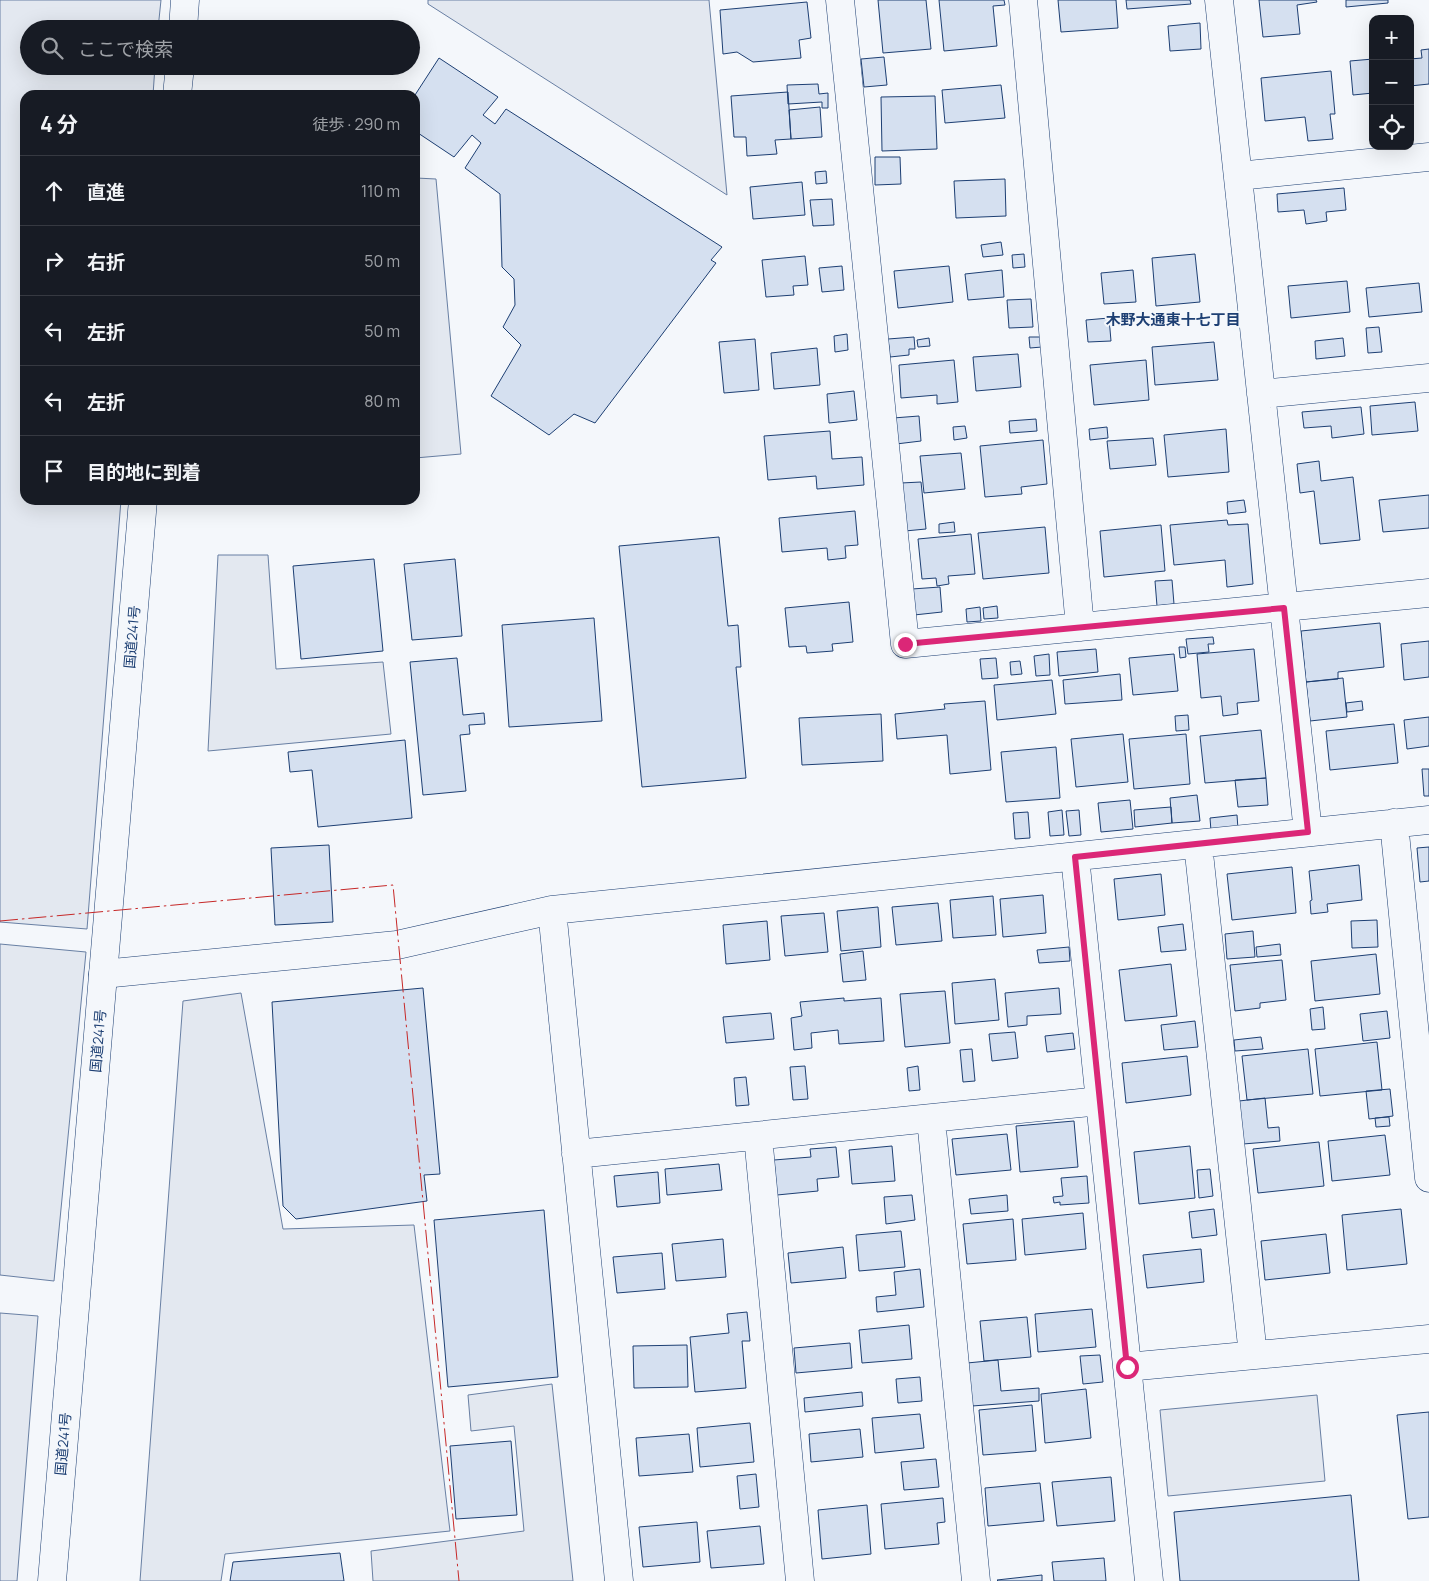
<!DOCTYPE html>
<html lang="ja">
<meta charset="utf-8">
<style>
:root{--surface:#171b24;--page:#242831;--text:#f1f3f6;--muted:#9ea1a6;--line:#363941}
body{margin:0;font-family:Manrope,"Noto Sans JP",sans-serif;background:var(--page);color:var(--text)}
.controls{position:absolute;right:15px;top:15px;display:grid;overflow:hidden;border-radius:10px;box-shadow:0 5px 20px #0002}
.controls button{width:45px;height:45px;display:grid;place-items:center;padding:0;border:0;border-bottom:1px solid var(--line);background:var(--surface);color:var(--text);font:25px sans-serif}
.stop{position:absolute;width:15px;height:15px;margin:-11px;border:4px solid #db2777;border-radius:50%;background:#fff}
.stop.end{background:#db2777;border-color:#fff;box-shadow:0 1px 5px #0008}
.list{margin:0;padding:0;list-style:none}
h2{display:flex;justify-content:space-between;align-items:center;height:65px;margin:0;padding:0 20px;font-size:21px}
h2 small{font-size:16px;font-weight:400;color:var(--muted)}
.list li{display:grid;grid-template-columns:32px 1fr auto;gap:15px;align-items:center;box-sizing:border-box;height:70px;padding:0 20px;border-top:1px solid var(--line)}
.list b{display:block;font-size:19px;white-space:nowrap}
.list em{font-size:16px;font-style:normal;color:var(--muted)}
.icon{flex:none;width:28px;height:28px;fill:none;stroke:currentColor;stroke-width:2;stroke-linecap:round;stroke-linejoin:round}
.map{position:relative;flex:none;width:1429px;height:1581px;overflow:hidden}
.search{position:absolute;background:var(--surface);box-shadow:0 5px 20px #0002;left:20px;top:20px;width:400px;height:55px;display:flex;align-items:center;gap:12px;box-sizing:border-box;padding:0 18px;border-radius:28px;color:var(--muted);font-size:19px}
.panel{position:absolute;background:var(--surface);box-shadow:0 5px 20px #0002;left:20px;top:90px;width:400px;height:415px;border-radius:15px}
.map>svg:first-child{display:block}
.parking{fill:#e3e8f0;stroke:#687fa3}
.building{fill:#d5e0f0;stroke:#1d3f73}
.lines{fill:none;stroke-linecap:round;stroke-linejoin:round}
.minor-casing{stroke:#1d3f73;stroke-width:29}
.trunk-casing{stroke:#1d3f73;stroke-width:29}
.minor{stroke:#f4f7fb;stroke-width:28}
.trunk{stroke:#f4f7fb;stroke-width:28}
.power{stroke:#c62828;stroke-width:1;stroke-dasharray:18 4 2.5 4;stroke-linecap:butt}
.route{stroke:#db2777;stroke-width:6}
.labels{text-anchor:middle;stroke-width:4;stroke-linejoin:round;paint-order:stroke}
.street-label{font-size:14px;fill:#1d3f73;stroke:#f4f7fb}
.neighbourhood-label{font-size:15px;font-weight:bold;fill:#1d3f73;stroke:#f4f7fb}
</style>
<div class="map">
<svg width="1429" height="1581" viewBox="0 0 1429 1581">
<rect width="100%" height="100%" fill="#f4f7fb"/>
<path class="parking" d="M 0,0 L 161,0 L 158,29 L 29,29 L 29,66 L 155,66 L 153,95 L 25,95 L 25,500 L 121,500 L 87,929 L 0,922 Z
M 428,0 L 709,0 L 727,195 L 428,4 Z
M 415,159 L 416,178 L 436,179 L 461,454 L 415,458 Z
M 218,555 L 268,555 L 276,669 L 383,662 L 391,734 L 208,751 Z
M 0,944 L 86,952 L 54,1281 L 0,1275 Z
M 241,993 L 283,1229 L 414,1225 L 450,1531 L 225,1554 L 221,1581 L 140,1581 L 183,1001 Z
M 0,1313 L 38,1316 L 17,1581 L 0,1581 Z
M 552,1384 L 573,1581 L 373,1581 L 371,1551 L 524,1531 L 514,1426 L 471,1431 L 468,1395 Z
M 1317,1395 L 1325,1481 L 1168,1496 L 1160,1410 Z"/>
<path class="building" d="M 878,0 L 926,0 L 931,49 L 883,53 Z
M 939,0 L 1004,0 L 1005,5 L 993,6 L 997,46 L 944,51 Z
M 1058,0 L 1116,0 L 1118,28 L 1061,32 Z
M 1126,0 L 1190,0 L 1191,4 L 1127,9 Z
M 1259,0 L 1316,0 L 1317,2 L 1297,5 L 1300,34 L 1263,37 Z
M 1346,0 L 1388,0 L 1388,3 L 1346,7 Z
M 807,2 L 811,38 L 799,40 L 801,58 L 753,62 L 737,52 L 723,54 L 720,10 Z
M 1200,23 L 1201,49 L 1170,51 L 1168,26 Z
M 1429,49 L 1429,84 L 1410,86 L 1410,59 L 1422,58 L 1421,50 Z
M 884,57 L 887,85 L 864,87 L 861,59 Z
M 439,58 L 498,97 L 483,115 L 495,124 L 506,109 L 722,247 L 711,260 L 716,263 L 595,423 L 574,414 L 549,435 L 491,396 L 521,345 L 503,327 L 515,305 L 514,279 L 502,267 L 500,194 L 465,168 L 481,143 L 472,135 L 454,157 L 415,131 L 415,95 Z
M 1373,59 L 1373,93 L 1353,95 L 1350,61 Z
M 1331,71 L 1335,114 L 1330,114 L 1333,139 L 1308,141 L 1305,117 L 1265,121 L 1261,78 Z
M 818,84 L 819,94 L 828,93 L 828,108 L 822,108 L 822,102 L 788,104 L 787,85 Z
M 1001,85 L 1005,118 L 945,123 L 942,90 Z
M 788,92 L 791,139 L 775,140 L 777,154 L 747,156 L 746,137 L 734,137 L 731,96 Z
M 935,96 L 937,149 L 882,151 L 881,97 Z
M 820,107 L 822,137 L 791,139 L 789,110 Z
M 875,157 L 900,157 L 901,184 L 875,185 Z
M 826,171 L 827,183 L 816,184 L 815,172 Z
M 1005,179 L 1006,216 L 956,218 L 954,181 Z
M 802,182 L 805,215 L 753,219 L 750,187 Z
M 1344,188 L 1346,210 L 1326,212 L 1327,221 L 1306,224 L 1304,210 L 1278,212 L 1277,194 Z
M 832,199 L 834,225 L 813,226 L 810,200 Z
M 1001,242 L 1003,255 L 983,257 L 981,245 Z
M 1024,254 L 1025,267 L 1013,268 L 1012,255 Z
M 1195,254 L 1200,302 L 1156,306 L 1152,258 Z
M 805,256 L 808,285 L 793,286 L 794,295 L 766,297 L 762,260 Z
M 842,266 L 844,290 L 822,292 L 819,268 Z
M 949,266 L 953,302 L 898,308 L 894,271 Z
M 1002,270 L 1004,297 L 968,300 L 965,274 Z
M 1133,270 L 1136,302 L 1104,304 L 1101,273 Z
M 1347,281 L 1350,312 L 1291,318 L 1288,286 Z
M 1419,283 L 1422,312 L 1369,317 L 1366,288 Z
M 1031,299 L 1033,327 L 1009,328 L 1007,300 Z
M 1109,318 L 1111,341 L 1088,342 L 1086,320 Z
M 1379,327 L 1382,352 L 1368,353 L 1366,328 Z
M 847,334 L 848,350 L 835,352 L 834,336 Z
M 914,337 L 915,349 L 909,349 L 909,355 L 890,357 L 888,339 Z
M 1029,337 L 1041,337 L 1042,347 L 1030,348 Z
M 929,338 L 930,346 L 918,347 L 917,340 Z
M 1343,338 L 1345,356 L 1316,359 L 1315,341 Z
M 755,339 L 759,390 L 724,393 L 719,342 Z
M 1214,342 L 1218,380 L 1155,385 L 1152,347 Z
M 817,348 L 820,385 L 774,389 L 771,353 Z
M 1018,354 L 1021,387 L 976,391 L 973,357 Z
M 954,360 L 958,402 L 937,404 L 937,395 L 901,398 L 899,365 Z
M 1146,360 L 1149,400 L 1094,405 L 1090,365 Z
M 854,391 L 857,420 L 829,423 L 827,394 Z
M 1415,402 L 1418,431 L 1372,435 L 1370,406 Z
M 1361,407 L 1364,434 L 1332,438 L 1331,426 L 1304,428 L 1302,412 Z
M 919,416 L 921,441 L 896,444 L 893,418 Z
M 1036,419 L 1037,431 L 1010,433 L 1009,421 Z
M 965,426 L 967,438 L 954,440 L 953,427 Z
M 1107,427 L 1108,438 L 1090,440 L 1089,429 Z
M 1226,429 L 1229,472 L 1168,477 L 1164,435 Z
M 830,431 L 832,459 L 862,457 L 864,485 L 817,489 L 816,476 L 768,480 L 764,436 Z
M 1153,438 L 1156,465 L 1110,469 L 1107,441 Z
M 1043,440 L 1047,484 L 1021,487 L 1022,494 L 985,497 L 980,446 Z
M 961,453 L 965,489 L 924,493 L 920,456 Z
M 1319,461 L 1321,481 L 1353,477 L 1360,540 L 1320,544 L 1314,491 L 1300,493 L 1297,464 Z
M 921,482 L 926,529 L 905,531 L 901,483 Z
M 1429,495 L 1429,528 L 1383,532 L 1379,500 Z
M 1244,500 L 1246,512 L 1228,514 L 1227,502 Z
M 855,511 L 858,545 L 845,546 L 846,558 L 828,560 L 827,548 L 782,552 L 779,518 Z
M 1227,520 L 1228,525 L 1248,524 L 1253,584 L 1227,587 L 1225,560 L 1174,565 L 1170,525 Z
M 954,522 L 955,532 L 939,533 L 939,524 Z
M 1161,525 L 1165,571 L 1104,577 L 1100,531 Z
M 1045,527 L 1049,573 L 983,579 L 978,533 Z
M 971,534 L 975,574 L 948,576 L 949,584 L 937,586 L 936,578 L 922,579 L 918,539 Z
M 719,537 L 728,626 L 738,625 L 741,667 L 736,667 L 746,778 L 642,787 L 619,546 Z
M 374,559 L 383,651 L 301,659 L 293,566 Z
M 455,559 L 462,636 L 412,640 L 404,564 Z
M 1172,580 L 1174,604 L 1157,606 L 1155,581 Z
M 940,587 L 942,612 L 914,615 L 912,589 Z
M 849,602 L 853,642 L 832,644 L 833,651 L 807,653 L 806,646 L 789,647 L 785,608 Z
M 997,606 L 998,618 L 984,619 L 983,608 Z
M 980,607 L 981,621 L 967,622 L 966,609 Z
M 594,618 L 602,721 L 509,727 L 502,625 Z
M 1380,623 L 1384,667 L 1338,672 L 1338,679 L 1306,682 L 1301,631 Z
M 1213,637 L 1214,644 L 1208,644 L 1209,652 L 1188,654 L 1186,639 Z
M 1429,641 L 1429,677 L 1404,680 L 1401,644 Z
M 1179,647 L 1185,647 L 1186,657 L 1180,658 Z
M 1096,649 L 1098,672 L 1059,676 L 1057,652 Z
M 1254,649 L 1259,701 L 1237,703 L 1238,714 L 1223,716 L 1221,696 L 1201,698 L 1197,654 Z
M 1049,654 L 1050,675 L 1036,676 L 1034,656 Z
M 1174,654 L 1178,691 L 1133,695 L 1129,658 Z
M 457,658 L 463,715 L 484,713 L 485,724 L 469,725 L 470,734 L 460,735 L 466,791 L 423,795 L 410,662 Z
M 996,658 L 998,678 L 982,679 L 980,659 Z
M 1020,661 L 1022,674 L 1011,675 L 1010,662 Z
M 1120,674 L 1122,700 L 1065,704 L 1063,680 Z
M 1343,678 L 1347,717 L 1310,721 L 1306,682 Z
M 1052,680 L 1056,714 L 997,720 L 994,685 Z
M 985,701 L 991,770 L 950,774 L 947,735 L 897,739 L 895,714 L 945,709 L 944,704 Z
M 1362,701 L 1363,710 L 1347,712 L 1346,703 Z
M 881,714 L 883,761 L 802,765 L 799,718 Z
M 1188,715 L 1189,730 L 1176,731 L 1175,716 Z
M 1429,717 L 1429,746 L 1407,749 L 1404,720 Z
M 1394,724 L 1398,763 L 1330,770 L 1326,731 Z
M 1261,730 L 1266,778 L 1205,783 L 1200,736 Z
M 1123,734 L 1128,782 L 1076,787 L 1071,739 Z
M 1186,734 L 1190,784 L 1134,789 L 1129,739 Z
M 405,740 L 412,818 L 318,827 L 312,770 L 290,772 L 288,752 Z
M 1056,747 L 1060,798 L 1006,802 L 1001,752 Z
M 1422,769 L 1429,769 L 1429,796 L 1424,796 Z
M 1266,778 L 1268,805 L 1238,807 L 1235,780 Z
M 1197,795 L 1200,821 L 1172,823 L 1170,798 Z
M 1130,800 L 1133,829 L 1101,832 L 1098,803 Z
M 1171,807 L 1172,823 L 1135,827 L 1134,810 Z
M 1062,810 L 1064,835 L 1050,836 L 1048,812 Z
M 1079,810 L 1081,835 L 1069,836 L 1066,811 Z
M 1028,812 L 1030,838 L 1015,839 L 1013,813 Z
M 1237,815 L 1238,829 L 1211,831 L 1210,818 Z
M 329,845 L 333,922 L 275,925 L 271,848 Z
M 1429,847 L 1429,881 L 1420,882 L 1417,848 Z
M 1359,865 L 1362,900 L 1327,904 L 1328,912 L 1311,914 L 1310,901 L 1312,900 L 1309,871 Z
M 1292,867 L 1296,913 L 1232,920 L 1227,874 Z
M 1161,874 L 1165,915 L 1118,920 L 1114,879 Z
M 1043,895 L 1046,933 L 1003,937 L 1000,899 Z
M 993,896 L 996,935 L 953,938 L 950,900 Z
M 938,903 L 942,941 L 896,945 L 892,907 Z
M 878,907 L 881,947 L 841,951 L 837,911 Z
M 824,913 L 828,952 L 785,956 L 781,916 Z
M 1377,920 L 1378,947 L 1352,948 L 1351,921 Z
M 767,921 L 770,960 L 726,964 L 723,925 Z
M 1183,924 L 1186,950 L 1161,952 L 1158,927 Z
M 1253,931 L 1255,957 L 1227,959 L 1225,934 Z
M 1280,944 L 1281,955 L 1257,957 L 1256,947 Z
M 1069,947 L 1070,961 L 1039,963 L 1037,950 Z
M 863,951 L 866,980 L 843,982 L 840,954 Z
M 1376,954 L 1380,994 L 1315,1001 L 1311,961 Z
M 1282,960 L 1286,1000 L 1260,1003 L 1260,1008 L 1235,1011 L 1230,965 Z
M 1171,964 L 1177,1016 L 1125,1021 L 1119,970 Z
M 995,979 L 999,1020 L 955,1024 L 952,983 Z
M 423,988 L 440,1174 L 424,1175 L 427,1201 L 296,1219 L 283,1206 L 272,1002 Z
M 1059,988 L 1061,1014 L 1027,1016 L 1027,1025 L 1008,1027 L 1005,993 Z
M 945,991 L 950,1043 L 905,1047 L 900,994 Z
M 844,998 L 844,1001 L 881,998 L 884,1041 L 839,1044 L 838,1030 L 811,1033 L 812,1048 L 794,1050 L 791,1018 L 802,1016 L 800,1002 Z
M 1323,1007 L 1325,1029 L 1312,1030 L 1310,1009 Z
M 1387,1011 L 1390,1038 L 1363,1041 L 1360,1014 Z
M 771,1013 L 774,1039 L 726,1043 L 723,1017 Z
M 1195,1021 L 1198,1047 L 1164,1050 L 1161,1025 Z
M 1015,1032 L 1018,1058 L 992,1061 L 989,1034 Z
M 1073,1033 L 1075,1049 L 1047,1052 L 1045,1036 Z
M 1261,1037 L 1263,1049 L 1235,1051 L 1234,1040 Z
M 1377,1042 L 1382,1090 L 1320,1096 L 1315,1049 Z
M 972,1049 L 975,1081 L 963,1082 L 960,1050 Z
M 1308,1049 L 1313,1094 L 1247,1100 L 1242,1056 Z
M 1187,1056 L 1191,1095 L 1126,1103 L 1122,1063 Z
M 805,1066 L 808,1099 L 793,1100 L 790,1067 Z
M 918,1066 L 920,1090 L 909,1091 L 907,1068 Z
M 746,1077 L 749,1105 L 736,1106 L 734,1078 Z
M 1390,1089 L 1393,1116 L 1369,1119 L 1366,1091 Z
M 1265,1098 L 1268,1128 L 1279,1127 L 1280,1141 L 1243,1144 L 1239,1101 Z
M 1389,1117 L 1390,1126 L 1376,1127 L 1375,1118 Z
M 1074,1121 L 1078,1167 L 1020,1172 L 1016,1126 Z
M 1007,1134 L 1011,1170 L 956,1175 L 952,1139 Z
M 1385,1135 L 1390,1175 L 1332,1181 L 1328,1141 Z
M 1319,1142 L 1324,1186 L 1258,1193 L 1253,1149 Z
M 892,1146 L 895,1181 L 852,1184 L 849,1150 Z
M 1190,1146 L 1195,1198 L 1139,1204 L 1134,1152 Z
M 836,1147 L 839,1177 L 817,1179 L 818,1191 L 777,1195 L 774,1160 L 811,1157 L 810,1149 Z
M 719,1164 L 722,1190 L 667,1195 L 665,1169 Z
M 1210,1169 L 1213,1196 L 1199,1198 L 1197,1170 Z
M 658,1172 L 660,1203 L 617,1207 L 614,1176 Z
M 1087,1176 L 1089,1203 L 1060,1205 L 1060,1202 L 1054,1203 L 1053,1197 L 1063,1196 L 1061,1178 Z
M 912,1195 L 915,1220 L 886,1224 L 884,1197 Z
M 1007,1195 L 1008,1211 L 971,1214 L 969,1199 Z
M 1214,1209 L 1217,1235 L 1192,1238 L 1189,1212 Z
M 1401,1209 L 1407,1264 L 1347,1270 L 1342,1215 Z
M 544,1210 L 558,1377 L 448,1387 L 434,1220 Z
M 1083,1213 L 1086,1249 L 1025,1255 L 1022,1219 Z
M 1013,1219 L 1016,1260 L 967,1264 L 963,1224 Z
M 901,1231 L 905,1267 L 859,1271 L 856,1235 Z
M 1326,1234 L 1330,1273 L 1265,1280 L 1261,1241 Z
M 723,1239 L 726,1277 L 676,1281 L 672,1244 Z
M 843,1247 L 846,1278 L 791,1283 L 788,1253 Z
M 1201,1249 L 1204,1282 L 1147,1288 L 1143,1255 Z
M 662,1253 L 665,1289 L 617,1293 L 613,1257 Z
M 920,1269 L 924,1307 L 877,1312 L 876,1297 L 896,1295 L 894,1272 Z
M 1092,1309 L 1096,1347 L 1038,1352 L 1035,1314 Z
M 747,1312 L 750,1341 L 742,1341 L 746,1388 L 695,1392 L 690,1337 L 729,1333 L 727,1314 Z
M 1027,1317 L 1031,1357 L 984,1361 L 980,1321 Z
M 909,1325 L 912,1359 L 862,1363 L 859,1330 Z
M 850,1343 L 852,1368 L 796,1373 L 794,1348 Z
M 687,1345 L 688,1387 L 634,1388 L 633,1346 Z
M 1100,1355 L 1103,1382 L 1083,1384 L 1080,1356 Z
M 998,1360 L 1001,1391 L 1039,1388 L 1039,1401 L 972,1406 L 967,1363 Z
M 920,1377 L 922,1401 L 898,1403 L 896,1379 Z
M 1086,1389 L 1091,1438 L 1045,1443 L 1041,1394 Z
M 862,1392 L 863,1406 L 805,1412 L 804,1398 Z
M 1032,1405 L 1036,1451 L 983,1455 L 979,1410 Z
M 1429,1412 L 1429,1517 L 1408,1519 L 1397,1415 Z
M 920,1414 L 924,1448 L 875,1453 L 872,1418 Z
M 750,1423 L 754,1462 L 700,1467 L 697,1428 Z
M 860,1429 L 863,1457 L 811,1462 L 809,1434 Z
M 689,1434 L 693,1472 L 639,1476 L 636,1438 Z
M 511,1441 L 517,1515 L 456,1519 L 450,1446 Z
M 936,1459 L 939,1487 L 904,1490 L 901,1462 Z
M 756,1474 L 759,1507 L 740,1509 L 737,1476 Z
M 1111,1477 L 1115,1521 L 1057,1526 L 1052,1482 Z
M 1040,1483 L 1044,1521 L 988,1526 L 985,1488 Z
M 1351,1495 L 1359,1581 L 1180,1581 L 1174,1512 Z
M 943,1498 L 945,1522 L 937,1523 L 939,1544 L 885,1549 L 881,1504 Z
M 867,1505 L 871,1554 L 822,1559 L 818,1510 Z
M 697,1522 L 700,1562 L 643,1567 L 639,1527 Z
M 760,1526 L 764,1564 L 711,1568 L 707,1531 Z
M 340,1553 L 344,1581 L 230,1581 L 233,1562 Z
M 1104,1558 L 1106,1581 L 1054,1581 L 1052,1562 Z
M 1042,1575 L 1042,1581 L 998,1581 L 997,1580 Z"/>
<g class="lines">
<defs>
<path id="minor" d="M 840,0 L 905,644 L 1429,593
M 1023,0 L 1080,627
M 1219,0 L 1308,832
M 1238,176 L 1429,157
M 1261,394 L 1429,378
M 1394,823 L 1429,1178
M 1198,844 L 1253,1355
M 1075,857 L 1149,1581
M 552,910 L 619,1581
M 103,974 L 397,945 L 552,910 L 1429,820
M 931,1119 L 976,1581
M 758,1136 L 800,1581
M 576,1154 L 1100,1101
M 1127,1367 L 1429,1339"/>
<path id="trunk" d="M 183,29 L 185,0
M 177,95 L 180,66
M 52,1581 L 143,500"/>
</defs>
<use href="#minor" class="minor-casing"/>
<use href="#trunk" class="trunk-casing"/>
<use href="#minor" class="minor"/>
<use href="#trunk" class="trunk"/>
<path class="power" d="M 0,921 L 393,885 L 459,1581"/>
</g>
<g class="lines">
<path class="route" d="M 905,644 L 1284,608 L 1308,832 L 1075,857 L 1127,1367"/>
</g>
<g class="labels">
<g class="street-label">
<text transform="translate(132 637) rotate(-85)" y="5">国道241号</text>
<text transform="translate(98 1041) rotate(-85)" y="5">国道241号</text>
<text transform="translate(63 1444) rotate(-85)" y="5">国道241号</text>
</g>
<g class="neighbourhood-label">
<text x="1173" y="325">木野大通東十七丁目</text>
</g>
</g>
</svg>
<div class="controls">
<button>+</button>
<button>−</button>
<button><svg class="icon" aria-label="locate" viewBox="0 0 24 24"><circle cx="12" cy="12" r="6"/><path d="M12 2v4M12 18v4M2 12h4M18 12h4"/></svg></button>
</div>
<div class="stop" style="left:1127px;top:1367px"></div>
<div class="stop end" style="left:905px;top:644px"></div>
<div class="search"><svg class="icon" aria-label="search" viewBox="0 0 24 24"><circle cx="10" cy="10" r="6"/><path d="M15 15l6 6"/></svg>ここで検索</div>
<section class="panel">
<h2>4 分<small>徒歩 · 290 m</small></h2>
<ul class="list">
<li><svg class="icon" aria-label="ahead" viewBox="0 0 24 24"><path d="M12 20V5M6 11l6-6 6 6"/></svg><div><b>直進</b></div><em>110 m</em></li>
<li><svg class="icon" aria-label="right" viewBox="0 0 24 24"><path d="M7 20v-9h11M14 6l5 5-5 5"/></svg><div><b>右折</b></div><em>50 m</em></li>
<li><svg class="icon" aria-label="left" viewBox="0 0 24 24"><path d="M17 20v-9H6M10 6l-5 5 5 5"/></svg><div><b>左折</b></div><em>50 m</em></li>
<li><svg class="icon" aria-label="left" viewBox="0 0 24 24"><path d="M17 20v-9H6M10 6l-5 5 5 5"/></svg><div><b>左折</b></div><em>80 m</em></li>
<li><svg class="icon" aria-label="arrive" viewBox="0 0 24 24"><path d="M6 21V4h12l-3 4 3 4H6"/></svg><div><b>目的地に到着</b></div></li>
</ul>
</section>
</div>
